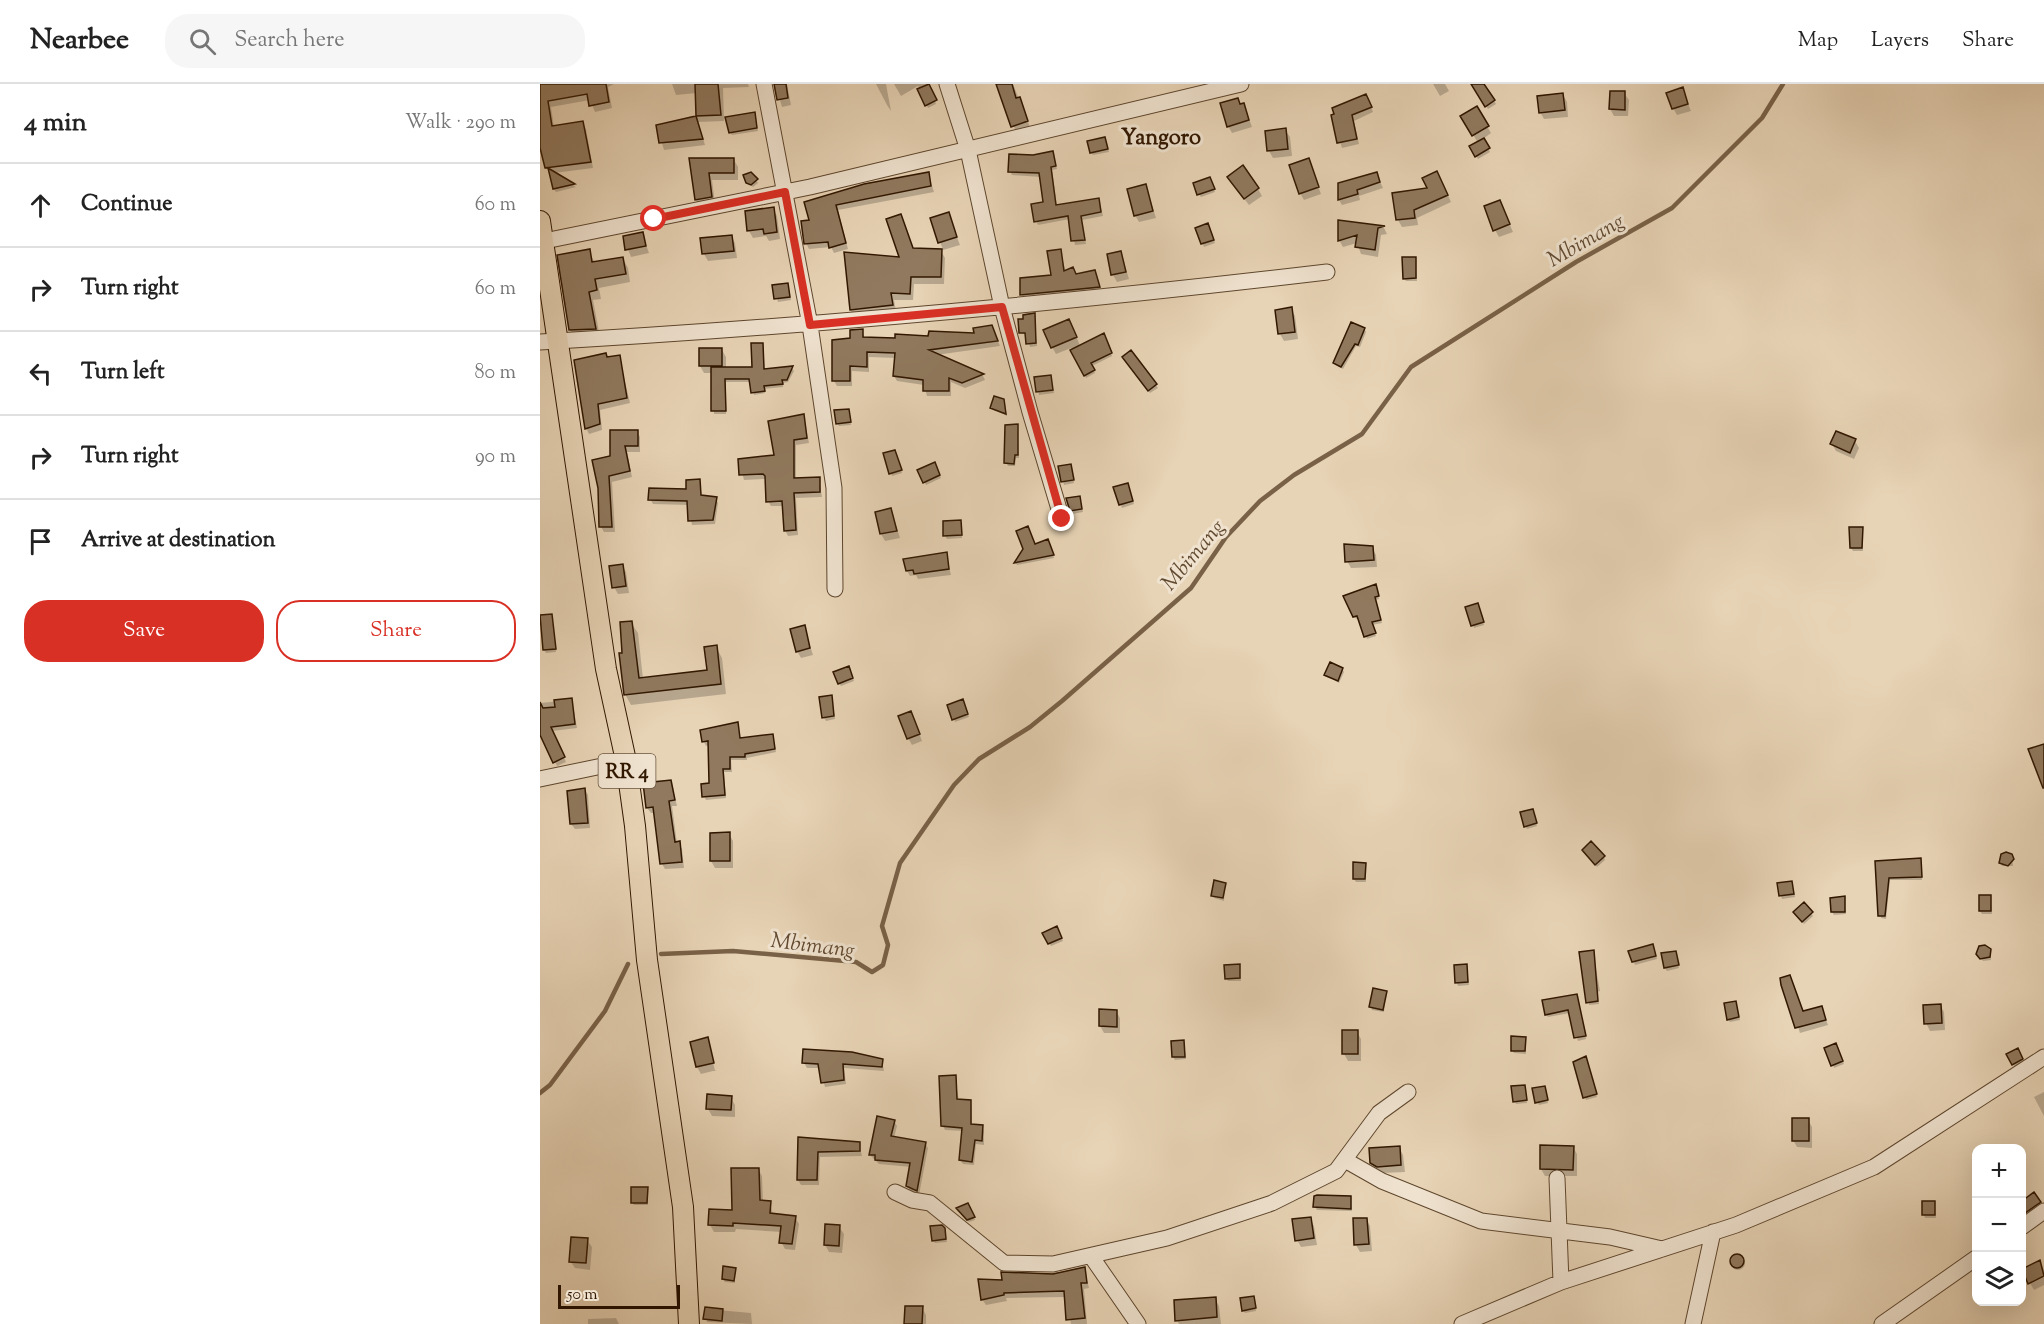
<!DOCTYPE html>
<meta charset="utf-8">
<style>
:root{--surface:#fff;--page:#f6f6f6;--text:#222;--muted:#767676;--line:#e0e0e0;--accent:#d93025}
body{margin:0;font-family:"Sorts Mill Goudy",serif;background:var(--page);color:var(--text)}
.controls{position:absolute;right:18px;bottom:18px;display:grid;overflow:hidden;border-radius:12px;box-shadow:0 6px 24px #0002}
.controls button{width:54px;height:54px;display:grid;place-items:center;padding:0;border:0;border-bottom:2px solid var(--line);background:var(--surface);color:var(--text);font:30px sans-serif}
.scale{position:absolute;left:18px;bottom:15px;width:122px;box-sizing:border-box;padding-left:6px;border:3px solid #311700;border-top:0;font-size:16px;line-height:21px;white-space:nowrap;color:#311700;-webkit-text-stroke:4px #efe2cf;paint-order:stroke}
.stop{position:absolute;width:18px;height:18px;margin:-14px;border:4px solid #d93025;border-radius:50%;background:#fff}
.stop.end{background:#d93025;border-color:#fff;box-shadow:0 2px 6px #0008}
.list{margin:0;padding:0;list-style:none}
h2{display:flex;justify-content:space-between;align-items:center;height:78px;margin:0;padding:0 24px;font-size:26px}
h2 small{font-size:20px;font-weight:400;color:var(--muted)}
.list li{display:grid;grid-template-columns:39px 1fr auto;gap:18px;align-items:center;box-sizing:border-box;height:84px;padding:0 24px;border-top:2px solid var(--line)}
.list b{display:block;font-size:22px;white-space:nowrap}
.list em{font-size:20px;font-style:normal;color:var(--muted)}
.actions{display:flex;gap:12px;padding:18px 24px}
.actions a{flex:1;padding:14px 0;border:2px solid var(--accent);border-radius:24px;text-align:center;font-size:21px;color:var(--accent)}
.actions .main{background:var(--accent);color:#fff}
.icon{flex:none;width:33px;height:33px;fill:none;stroke:currentColor;stroke-width:2;stroke-linecap:round;stroke-linejoin:round}
.map{position:relative;flex:none;width:1504px;height:1240px;overflow:hidden}
header{display:flex;align-items:center;gap:36px;box-sizing:border-box;height:84px;padding:0 30px;background:var(--surface);border-bottom:2px solid var(--line)}
header strong{font-size:28px}
nav{display:flex;gap:33px;margin-inline-start:auto;font-size:21px}
.search{width:420px;height:54px;background:var(--page);display:flex;align-items:center;gap:15px;box-sizing:border-box;padding:0 21px;border-radius:24px;color:var(--muted);font-size:22px}
main{display:flex}
aside{flex:1;background:var(--surface)}
.map>svg:first-child{display:block}
.shadow{fill:#0003}
.lines{fill:none;stroke-linecap:round;stroke-linejoin:round}
.stream{stroke:#796147;stroke-width:4.5}
.building{fill:#90795e;stroke:#311700;stroke-width:1.5}
.minor-casing{stroke:#5e462d;stroke-width:17}
.major-casing{stroke:#311700;stroke-width:22}
.minor{stroke:#efe2cf;stroke-width:15}
.major{stroke:#e7d3b5;stroke-width:20}
.route{stroke:#d93025;stroke-width:8}
.labels{text-anchor:middle;stroke-width:6;stroke-linejoin:round;paint-order:stroke}
.shield{fill:#efe2cf;stroke:#6a543e;stroke-width:1.5}
.shield-label{font-size:20px;font-weight:bold;fill:#311700}
.neighbourhood-label{font-size:22px;font-weight:bold;fill:#311700;stroke:#efe2cf}
.water-label{font-size:22px;font-style:italic;fill:#614930;stroke:#efe2cf}
</style>
<header>
<strong>Nearbee</strong>
<div class="search"><svg class="icon" aria-label="search" viewBox="0 0 24 24"><circle cx="10" cy="10" r="6"/><path d="M15 15l6 6"/></svg>Search here</div>
<nav><a>Map</a><a>Layers</a><a>Share</a></nav>
</header>
<main>
<aside>
<h2>4 min<small>Walk · 290 m</small></h2>
<ul class="list">
<li><svg class="icon" aria-label="ahead" viewBox="0 0 24 24"><path d="M12 20V5M6 11l6-6 6 6"/></svg><div><b>Continue</b></div><em>60 m</em></li>
<li><svg class="icon" aria-label="right" viewBox="0 0 24 24"><path d="M7 20v-9h11M14 6l5 5-5 5"/></svg><div><b>Turn right</b></div><em>60 m</em></li>
<li><svg class="icon" aria-label="left" viewBox="0 0 24 24"><path d="M17 20v-9H6M10 6l-5 5 5 5"/></svg><div><b>Turn left</b></div><em>80 m</em></li>
<li><svg class="icon" aria-label="right" viewBox="0 0 24 24"><path d="M7 20v-9h11M14 6l5 5-5 5"/></svg><div><b>Turn right</b></div><em>90 m</em></li>
<li><svg class="icon" aria-label="arrive" viewBox="0 0 24 24"><path d="M6 21V4h12l-3 4 3 4H6"/></svg><div><b>Arrive at destination</b></div></li>
</ul>
<div class="actions"><a class="main">Save</a><a>Share</a></div>
</aside>
<div class="map">
<svg width="1504" height="1240" viewBox="0 0 1504 1240">
<rect width="100%" height="100%" fill="#e7d3b5"/>
<filter id="stains"><feTurbulence type="fractalNoise" baseFrequency=".00333" numOctaves="4"/><feColorMatrix values="0 0 0 0 .2 0 0 0 0 .09 0 0 0 0 .02 0 0 0 .5 -.17"/></filter>
<radialGradient id="worn" r=".72"><stop offset=".6" stop-color="#630" stop-opacity="0"/><stop offset="1" stop-color="#630" stop-opacity=".3"/></radialGradient>
<path class="shadow" d="M 0,0 L 74,0 L 68,3 L 72,24 L 55,28 L 50,16 L 11,23 L 14,43 L 43,39 L 46,45 L 53,84 L 14,89 L 36,103 L 16,108 L 14,105 L 0,62 Z
M 132,0 L 208,0 L 209,3 L 183,4 L 184,37 L 158,38 L 165,61 L 124,66 L 117,42 L 157,33 L 157,9 L 136,11 Z
M 235,0 L 247,0 L 251,21 L 242,23 Z
M 336,0 L 346,0 L 351,27 L 347,21 Z
M 354,0 L 389,0 L 396,20 L 388,24 L 378,2 L 361,12 Z
M 458,0 L 473,0 L 490,43 L 476,48 Z
M 893,0 L 905,0 L 909,7 L 900,12 Z
M 932,0 L 944,0 L 956,20 L 948,25 Z
M 1142,5 L 1151,27 L 1137,31 L 1133,24 Z
M 1084,9 L 1089,16 L 1088,32 L 1074,32 L 1070,25 Z
M 1023,11 L 1027,18 L 1028,33 L 1004,35 L 1000,28 Z
M 829,17 L 833,28 L 814,37 L 819,60 L 802,64 L 792,32 Z
M 704,21 L 712,43 L 692,49 L 688,42 Z
M 936,24 L 951,49 L 943,55 L 950,68 L 938,75 L 931,63 L 938,59 L 922,32 Z
M 214,29 L 218,47 L 192,51 L 190,48 Z
M 745,46 L 750,53 L 752,72 L 733,74 L 729,67 L 727,48 Z
M 565,55 L 569,68 L 553,71 L 551,68 Z
M 512,69 L 517,85 L 512,86 L 517,122 L 558,115 L 560,119 L 563,132 L 542,136 L 546,160 L 535,161 L 530,135 L 498,141 L 496,137 L 505,119 L 501,93 L 472,91 L 470,87 L 493,73 Z
M 151,76 L 194,76 L 198,83 L 198,96 L 172,96 L 175,120 L 160,123 L 156,116 Z
M 768,76 L 781,110 L 764,116 L 760,109 Z
M 388,89 L 394,108 L 298,126 L 308,165 L 294,169 L 291,163 L 269,165 L 266,159 L 271,138 L 266,119 Z
M 836,89 L 843,104 L 819,112 L 820,116 L 802,121 L 799,116 Z
M 216,96 L 218,99 L 213,103 L 207,98 Z
M 901,96 L 911,118 L 877,134 L 878,141 L 862,143 L 858,136 L 854,110 L 889,105 Z
M 671,98 L 675,108 L 661,113 L 659,110 Z
M 693,100 L 718,105 L 722,112 L 709,121 Z
M 606,102 L 616,134 L 599,138 L 595,131 Z
M 960,118 L 973,148 L 959,153 L 955,146 Z
M 233,125 L 237,132 L 240,155 L 229,157 L 226,152 L 213,154 L 209,147 L 206,129 Z
M 408,130 L 420,161 L 403,166 L 392,135 Z
M 361,132 L 374,166 L 401,167 L 405,174 L 404,200 L 374,200 L 373,216 L 354,216 L 356,227 L 313,231 L 309,224 L 306,170 L 361,175 Z
M 799,138 L 844,144 L 847,150 L 841,151 L 838,173 L 821,170 L 817,159 L 803,163 L 799,156 Z
M 669,144 L 675,159 L 664,163 L 657,145 Z
M 102,150 L 109,169 L 91,173 L 84,154 Z
M 191,152 L 195,159 L 197,174 L 168,177 L 164,170 Z
M 520,167 L 526,188 L 535,192 L 555,187 L 561,208 L 484,215 L 482,211 L 512,192 Z
M 49,168 L 55,179 L 83,175 L 88,184 L 90,198 L 59,204 L 61,215 L 53,216 L 60,253 L 35,255 L 30,246 L 19,172 Z
M 581,169 L 589,195 L 577,198 L 573,191 Z
M 875,174 L 877,197 L 866,197 L 864,194 Z
M 247,201 L 251,216 L 238,218 L 234,203 Z
M 751,225 L 755,232 L 758,255 L 744,257 L 740,250 L 736,227 Z
M 494,231 L 497,262 L 490,263 L 487,251 L 481,249 Z
M 452,243 L 460,262 L 396,271 L 443,292 L 445,296 L 425,304 L 411,298 L 411,312 L 387,312 L 384,301 L 357,297 L 354,292 L 356,274 L 329,273 L 329,288 L 312,287 L 312,302 L 297,302 L 294,297 L 294,257 L 312,255 L 322,246 L 325,255 L 390,253 L 436,251 Z
M 533,244 L 540,262 L 565,254 L 572,272 L 552,282 L 555,289 L 546,294 L 531,264 L 516,270 L 512,263 Z
M 824,245 L 826,248 L 820,263 L 816,262 L 803,285 L 797,282 L 795,279 Z
M 223,261 L 225,286 L 252,284 L 254,287 L 248,298 L 243,299 L 243,303 L 224,305 L 225,309 L 214,311 L 211,298 L 186,298 L 186,330 L 174,330 L 173,289 L 164,289 L 160,282 L 182,266 L 186,273 L 186,285 L 213,285 Z
M 591,268 L 618,304 L 610,309 L 586,276 Z
M 79,272 L 90,319 L 60,326 L 62,346 L 49,350 L 46,344 L 68,275 Z
M 510,292 L 514,309 L 499,311 L 496,294 Z
M 463,317 L 465,320 L 467,332 L 451,324 Z
M 309,327 L 311,341 L 299,342 L 297,339 Z
M 264,332 L 269,359 L 256,361 L 256,396 L 279,395 L 282,413 L 256,414 L 258,451 L 248,452 L 245,446 L 244,422 L 231,422 L 228,417 L 226,395 L 204,396 L 199,377 L 236,372 Z
M 477,341 L 479,374 L 476,374 L 475,382 L 468,382 L 466,378 Z
M 97,347 L 100,353 L 100,368 L 87,368 L 92,393 L 72,398 L 75,448 L 64,448 L 61,443 L 72,373 Z
M 1315,357 L 1319,364 L 1314,375 L 1296,367 L 1292,360 Z
M 356,370 L 362,389 L 352,392 L 351,389 Z
M 394,380 L 401,394 L 386,401 L 379,387 Z
M 530,381 L 534,399 L 524,401 L 520,383 Z
M 159,397 L 162,412 L 176,415 L 178,419 L 175,440 L 152,441 L 148,421 L 113,420 L 110,415 L 147,406 Z
M 589,403 L 594,420 L 582,424 L 575,404 Z
M 539,413 L 543,428 L 533,430 L 531,426 Z
M 351,426 L 360,454 L 345,457 L 341,450 Z
M 420,437 L 422,454 L 407,455 L 405,452 Z
M 1322,444 L 1323,467 L 1313,467 L 1311,464 Z
M 509,460 L 514,474 L 477,481 L 476,479 L 485,465 Z
M 832,464 L 836,471 L 837,483 L 811,484 L 807,477 Z
M 406,470 L 411,491 L 378,495 L 376,491 L 370,492 L 367,487 Z
M 82,481 L 86,488 L 89,509 L 78,510 L 74,503 Z
M 836,502 L 839,515 L 835,516 L 842,539 L 832,541 L 836,552 L 827,555 L 819,534 L 816,535 L 806,513 Z
M 939,523 L 944,541 L 934,544 L 927,524 Z
M 12,532 L 16,568 L 6,569 L 4,566 Z
M 91,539 L 98,549 L 103,595 L 168,588 L 176,563 L 182,574 L 186,610 L 91,621 L 85,610 L 84,570 Z
M 264,543 L 273,571 L 261,574 L 257,567 Z
M 802,585 L 804,588 L 799,599 L 786,591 Z
M 310,587 L 314,597 L 301,602 L 299,599 Z
M 32,616 L 37,644 L 12,647 L 26,678 L 17,682 L 0,645 L 0,619 Z
M 292,616 L 295,635 L 286,637 L 284,634 Z
M 424,620 L 429,633 L 415,638 L 414,635 Z
M 374,636 L 382,657 L 372,661 L 368,654 Z
M 197,640 L 201,656 L 232,651 L 236,668 L 207,674 L 207,676 L 191,676 L 192,688 L 184,688 L 186,714 L 166,716 L 164,712 L 170,700 L 169,661 L 166,662 L 164,658 Z
M 131,698 L 137,722 L 132,722 L 137,759 L 142,765 L 144,784 L 125,785 L 122,780 L 115,729 L 111,729 L 107,724 Z
M 45,706 L 48,711 L 50,744 L 35,745 L 31,740 Z
M 994,729 L 997,742 L 987,745 L 985,742 Z
M 189,750 L 193,757 L 193,784 L 175,784 L 171,777 Z
M 1045,769 L 1064,773 L 1065,776 L 1057,783 Z
M 1472,774 L 1473,782 L 1462,782 L 1461,779 Z
M 1380,775 L 1382,796 L 1350,796 L 1346,835 L 1341,834 L 1336,778 Z
M 825,780 L 826,798 L 816,798 L 814,795 Z
M 1252,799 L 1255,813 L 1242,815 L 1241,812 Z
M 685,800 L 684,817 L 674,814 L 672,811 Z
M 1450,812 L 1452,830 L 1442,830 L 1440,827 Z
M 1304,814 L 1306,830 L 1294,831 L 1292,828 Z
M 1264,820 L 1273,832 L 1264,840 L 1257,831 Z
M 516,844 L 523,857 L 511,862 L 504,850 Z
M 1114,864 L 1117,875 L 1095,881 L 1090,868 Z
M 1450,866 L 1451,876 L 1443,877 L 1438,870 Z
M 1053,868 L 1060,907 L 1057,908 L 1059,920 L 1049,921 Z
M 1135,868 L 1139,884 L 1127,887 L 1125,884 Z
M 699,882 L 701,897 L 688,897 L 686,894 Z
M 926,882 L 929,901 L 918,902 L 917,899 Z
M 1242,895 L 1264,929 L 1281,924 L 1288,941 L 1260,949 Z
M 846,908 L 844,928 L 832,926 L 831,923 Z
M 1038,914 L 1046,955 L 1038,957 L 1030,929 L 1008,933 L 1006,930 Z
M 1195,918 L 1200,936 L 1190,938 L 1188,935 Z
M 1400,921 L 1404,928 L 1405,946 L 1390,947 L 1386,939 Z
M 576,927 L 580,934 L 580,949 L 564,949 L 560,942 Z
M 817,948 L 821,955 L 821,977 L 808,977 L 804,970 Z
M 985,954 L 986,970 L 974,969 L 972,966 Z
M 168,955 L 175,987 L 177,986 L 161,990 L 157,983 Z
M 644,958 L 646,975 L 635,976 L 633,973 Z
M 1297,964 L 1304,980 L 1294,984 L 1293,981 Z
M 1477,966 L 1484,978 L 1475,983 L 1468,971 Z
M 1046,974 L 1057,1013 L 1046,1016 L 1045,1013 Z
M 342,977 L 344,987 L 304,984 L 306,1000 L 285,1003 L 280,984 L 267,984 L 264,979 Z
M 415,993 L 419,1017 L 431,1017 L 432,1042 L 442,1042 L 444,1047 L 444,1061 L 436,1060 L 434,1081 L 423,1080 L 420,1076 L 423,1047 L 405,1046 L 403,1042 Z
M 984,1003 L 987,1019 L 976,1020 L 975,1017 Z
M 1006,1007 L 1008,1019 L 999,1021 L 997,1018 Z
M 1504,1008 L 1504,1032 L 1494,1013 Z
M 191,1014 L 195,1021 L 195,1033 L 172,1032 L 168,1025 Z
M 1268,1036 L 1272,1043 L 1272,1064 L 1257,1063 L 1253,1056 Z
M 354,1037 L 357,1042 L 354,1054 L 385,1059 L 388,1064 L 379,1111 L 370,1107 L 368,1102 L 371,1083 L 339,1080 L 330,1071 Z
M 259,1055 L 319,1060 L 322,1072 L 280,1073 L 279,1101 L 261,1101 L 258,1096 Z
M 1033,1063 L 1037,1070 L 1037,1092 L 1005,1092 L 1001,1085 Z
M 859,1064 L 863,1071 L 865,1088 L 842,1089 L 835,1086 L 831,1078 Z
M 218,1085 L 222,1092 L 223,1118 L 230,1118 L 233,1131 L 255,1133 L 259,1140 L 255,1166 L 245,1165 L 241,1158 L 242,1148 L 196,1145 L 195,1148 L 174,1148 L 170,1141 L 193,1128 Z
M 107,1104 L 108,1121 L 94,1121 L 92,1118 Z
M 1493,1110 L 1504,1126 L 1482,1141 L 1482,1118 Z
M 810,1114 L 812,1127 L 777,1126 L 775,1123 Z
M 1394,1118 L 1396,1134 L 1385,1134 L 1384,1131 Z
M 428,1121 L 435,1136 L 429,1138 L 420,1127 Z
M 770,1135 L 774,1142 L 777,1161 L 761,1163 L 757,1156 Z
M 826,1135 L 830,1142 L 832,1167 L 820,1168 L 816,1161 Z
M 299,1143 L 304,1150 L 302,1169 L 289,1168 L 285,1161 Z
M 404,1145 L 407,1158 L 395,1159 L 393,1156 Z
M 47,1156 L 52,1163 L 50,1186 L 35,1184 L 30,1177 Z
M1191 1179a7 7 0 1 1 14 0a7 7 0 1 1-14 0Z
M 1500,1178 L 1504,1186 L 1504,1201 L 1494,1206 L 1490,1199 Z
M 544,1184 L 549,1204 L 544,1205 L 547,1240 L 531,1240 L 526,1213 L 466,1214 L 467,1217 L 446,1221 L 442,1215 L 464,1197 Z
M 195,1185 L 195,1199 L 185,1198 L 183,1195 Z
M 675,1215 L 679,1222 L 681,1240 L 639,1240 L 637,1236 Z
M 715,1217 L 716,1227 L 705,1229 L 703,1226 Z
M 382,1224 L 386,1231 L 386,1240 L 366,1240 Z
M 166,1225 L 211,1229 L 212,1240 L 167,1238 Z
M 76,1234 L 79,1240 L 48,1240 L 48,1235 Z"/>
<g class="lines">
<path class="stream" d="M 121,870 L 193,867 L 316,878 L 332,888 L 343,881 L 348,861 L 342,842 L 360,779 L 414,701 L 439,675 L 490,643 L 522,617 L 651,504 L 686,453 L 720,417 L 754,391 L 822,350 L 871,283 L 1036,178 L 1132,124 L 1222,34 L 1243,0
M 0,1009 L 10,1001 L 65,927 L 88,880"/>
</g>
<path class="building" d="M 0,0 L 66,0 L 69,18 L 49,22 L 47,10 L 8,17 L 12,42 L 43,37 L 51,78 L 5,84 L 0,64 Z
M 155,0 L 178,0 L 181,31 L 156,32 Z
M 234,0 L 246,0 L 248,14 L 237,16 Z
M 389,0 L 397,16 L 385,22 L 377,5 Z
M 456,0 L 472,0 L 476,14 L 480,13 L 488,37 L 471,43 Z
M 931,0 L 944,0 L 955,16 L 945,23 Z
M 1143,3 L 1148,20 L 1132,25 L 1126,9 Z
M 1070,7 L 1085,7 L 1085,26 L 1069,25 Z
M 1023,9 L 1025,26 L 999,29 L 997,12 Z
M 826,10 L 832,23 L 812,31 L 817,55 L 797,59 L 791,31 L 794,30 L 792,24 Z
M 698,14 L 700,20 L 704,19 L 709,36 L 687,43 L 680,19 Z
M 937,22 L 949,42 L 932,52 L 920,32 Z
M 215,28 L 217,44 L 189,49 L 185,33 Z
M 156,32 L 163,55 L 119,59 L 116,41 Z
M 746,44 L 748,65 L 727,67 L 725,47 Z
M 565,53 L 568,65 L 550,69 L 547,57 Z
M 944,54 L 950,64 L 935,73 L 929,62 Z
M 513,67 L 516,82 L 511,83 L 516,121 L 559,114 L 561,128 L 541,132 L 545,156 L 531,157 L 528,132 L 494,138 L 491,120 L 503,118 L 499,89 L 468,88 L 469,70 L 493,71 Z
M 149,74 L 194,74 L 194,89 L 169,89 L 172,113 L 155,116 Z
M 769,74 L 779,103 L 759,110 L 749,81 Z
M 703,81 L 719,104 L 704,115 L 687,93 Z
M 8,84 L 35,100 L 13,105 Z
M 897,87 L 908,111 L 874,126 L 875,134 L 856,136 L 852,109 L 887,104 L 882,94 Z
M 211,88 L 218,95 L 211,101 L 206,99 L 203,91 Z
M 389,88 L 391,102 L 296,121 L 306,159 L 289,164 L 288,158 L 264,160 L 261,137 L 269,136 L 264,118 L 324,100 Z
M 837,88 L 840,98 L 817,106 L 818,110 L 798,116 L 798,99 Z
M 670,93 L 675,105 L 657,111 L 653,99 Z
M 606,100 L 613,127 L 594,132 L 587,105 Z
M 960,116 L 970,140 L 953,147 L 944,122 Z
M 234,123 L 237,148 L 224,150 L 223,145 L 207,147 L 205,127 Z
M 409,128 L 417,153 L 398,159 L 390,134 Z
M 361,130 L 373,164 L 402,165 L 401,193 L 371,193 L 370,210 L 351,209 L 353,221 L 310,226 L 304,168 L 359,173 L 346,135 Z
M 798,136 L 845,142 L 838,144 L 835,166 L 815,163 L 817,151 L 798,157 Z
M 668,139 L 674,156 L 661,160 L 655,144 Z
M 103,148 L 106,162 L 85,166 L 83,152 Z
M 192,151 L 194,167 L 162,170 L 160,154 Z
M 50,165 L 52,178 L 83,173 L 86,190 L 55,195 L 57,206 L 49,208 L 56,245 L 29,246 L 17,171 Z
M 521,165 L 524,187 L 533,183 L 536,190 L 555,186 L 560,203 L 480,211 L 480,194 L 511,191 L 507,167 Z
M 581,167 L 586,188 L 571,191 L 567,170 Z
M 862,173 L 876,173 L 876,194 L 863,195 Z
M 248,199 L 250,213 L 234,215 L 232,201 Z
M 752,223 L 755,248 L 738,250 L 735,226 Z
M 495,229 L 496,259 L 486,260 L 485,249 L 479,249 L 478,235 L 483,235 L 483,231 Z
M 529,235 L 537,253 L 511,264 L 503,246 Z
M 811,238 L 825,244 L 818,261 L 815,260 L 801,283 L 793,279 Z
M 452,241 L 458,257 L 389,266 L 444,290 L 422,299 L 409,294 L 409,307 L 383,307 L 383,296 L 353,292 L 355,269 L 327,268 L 327,283 L 310,282 L 310,297 L 292,297 L 292,256 L 310,254 L 310,246 L 323,245 L 323,253 L 355,254 L 355,250 L 388,252 L 389,247 L 434,249 L 433,244 Z
M 564,249 L 572,269 L 551,279 L 555,286 L 544,292 L 530,266 Z
M 211,259 L 223,259 L 224,285 L 253,282 L 247,296 L 242,296 L 243,300 L 224,302 L 225,307 L 211,309 L 209,295 L 185,295 L 186,327 L 171,327 L 171,283 L 212,283 Z
M 159,264 L 182,264 L 182,282 L 159,282 Z
M 591,266 L 617,300 L 608,307 L 582,273 Z
M 66,269 L 67,273 L 80,271 L 87,314 L 58,320 L 60,340 L 45,345 L 34,276 Z
M 511,291 L 513,306 L 496,308 L 494,293 Z
M 454,312 L 464,315 L 466,330 L 450,324 Z
M 309,325 L 311,338 L 296,340 L 294,326 Z
M 264,330 L 267,354 L 254,356 L 254,394 L 280,393 L 280,408 L 254,409 L 256,446 L 244,447 L 242,417 L 226,418 L 225,392 L 223,390 L 199,391 L 198,375 L 234,371 L 228,337 Z
M 478,340 L 478,371 L 475,371 L 474,380 L 464,379 L 465,341 Z
M 70,346 L 98,346 L 98,362 L 85,362 L 90,387 L 69,392 L 72,443 L 59,443 L 58,404 L 52,376 L 70,372 Z
M 1296,347 L 1316,355 L 1310,369 L 1290,360 Z
M 355,366 L 362,386 L 349,390 L 343,369 Z
M 395,378 L 400,391 L 383,399 L 377,386 Z
M 531,380 L 534,396 L 521,398 L 518,382 Z
M 160,395 L 161,411 L 177,413 L 173,436 L 148,437 L 147,417 L 108,416 L 109,404 L 146,405 L 146,396 Z
M 588,399 L 593,417 L 579,421 L 573,403 Z
M 540,412 L 542,425 L 530,427 L 526,414 Z
M 351,424 L 357,447 L 340,450 L 335,428 Z
M 421,436 L 422,451 L 403,452 L 403,437 Z
M 488,442 L 495,460 L 508,455 L 514,471 L 474,479 L 483,465 L 476,447 Z
M 1309,443 L 1323,443 L 1322,464 L 1310,464 Z
M 804,460 L 833,462 L 834,476 L 805,478 Z
M 407,468 L 409,485 L 374,490 L 373,486 L 366,487 L 363,475 Z
M 83,480 L 86,502 L 72,504 L 69,482 Z
M 836,500 L 839,512 L 835,513 L 841,536 L 832,538 L 836,549 L 824,553 L 817,532 L 813,533 L 803,512 Z
M 938,519 L 944,538 L 931,542 L 925,523 Z
M 12,530 L 16,565 L 3,566 L 0,531 Z
M 92,537 L 99,594 L 167,586 L 164,563 L 177,561 L 181,600 L 84,611 L 79,569 L 82,569 L 80,538 Z
M 265,541 L 270,564 L 256,568 L 250,545 Z
M 790,578 L 803,584 L 798,597 L 784,591 Z
M 309,582 L 313,594 L 298,600 L 293,588 Z
M 292,611 L 294,632 L 282,634 L 279,613 Z
M 32,614 L 35,640 L 11,643 L 25,673 L 13,679 L 0,651 L 0,618 L 3,624 L 15,623 L 14,616 Z
M 423,615 L 428,630 L 412,636 L 407,621 Z
M 371,627 L 380,650 L 367,655 L 358,632 Z
M 198,638 L 200,654 L 233,650 L 235,665 L 205,670 L 205,673 L 190,673 L 190,685 L 183,685 L 185,711 L 162,713 L 161,700 L 169,699 L 168,657 L 162,658 L 160,646 Z
M 1504,660 L 1504,704 L 1503,704 L 1488,665 Z
M 131,696 L 135,716 L 129,717 L 135,758 L 140,757 L 142,778 L 120,780 L 113,723 L 106,724 L 103,699 Z
M 45,704 L 48,739 L 30,740 L 27,707 Z
M 993,725 L 997,739 L 984,743 L 980,728 Z
M 190,748 L 190,777 L 170,777 L 170,749 Z
M 1051,757 L 1065,772 L 1055,781 L 1042,766 Z
M 1466,768 L 1472,770 L 1474,775 L 1468,782 L 1459,779 L 1461,770 Z
M 1381,774 L 1382,793 L 1349,794 L 1345,832 L 1338,832 L 1335,777 Z
M 813,778 L 826,779 L 825,795 L 813,795 Z
M 674,796 L 686,799 L 683,814 L 671,812 Z
M 1252,797 L 1254,810 L 1239,812 L 1237,799 Z
M 1439,811 L 1451,811 L 1451,827 L 1439,827 Z
M 1305,812 L 1305,828 L 1291,828 L 1290,814 Z
M 1264,818 L 1273,828 L 1262,838 L 1253,828 Z
M 517,842 L 522,854 L 508,860 L 502,849 Z
M 1113,860 L 1116,872 L 1092,878 L 1088,867 Z
M 1445,861 L 1451,865 L 1450,873 L 1440,875 L 1436,870 L 1439,862 Z
M 1054,866 L 1058,917 L 1046,919 L 1039,868 Z
M 1136,867 L 1139,881 L 1124,884 L 1121,869 Z
M 700,880 L 700,894 L 685,895 L 684,881 Z
M 927,880 L 928,898 L 915,899 L 914,881 Z
M 1250,891 L 1263,927 L 1282,922 L 1286,936 L 1255,944 L 1241,901 L 1240,894 Z
M 833,904 L 847,907 L 843,926 L 829,923 Z
M 1037,910 L 1046,952 L 1034,954 L 1028,926 L 1005,931 L 1002,916 Z
M 1196,917 L 1199,933 L 1187,936 L 1184,919 Z
M 1401,920 L 1402,939 L 1384,940 L 1383,921 Z
M 559,925 L 577,926 L 577,943 L 559,942 Z
M 802,946 L 818,946 L 818,970 L 802,970 Z
M 971,952 L 986,953 L 985,967 L 971,967 Z
M 168,953 L 174,979 L 156,983 L 150,958 Z
M 644,956 L 645,973 L 632,973 L 631,957 Z
M 1296,959 L 1303,977 L 1291,982 L 1284,964 Z
M 1478,964 L 1483,975 L 1472,981 L 1466,970 Z
M 263,965 L 312,968 L 343,975 L 342,983 L 303,980 L 304,996 L 281,999 L 278,980 L 262,979 Z
M 1046,972 L 1057,1010 L 1043,1014 L 1033,978 Z
M 416,991 L 417,1015 L 431,1016 L 431,1040 L 443,1041 L 442,1057 L 435,1056 L 432,1078 L 419,1076 L 422,1044 L 401,1042 L 399,992 Z
M 985,1001 L 987,1016 L 973,1018 L 971,1002 Z
M 1005,1002 L 1008,1016 L 995,1019 L 992,1004 Z
M 167,1010 L 192,1012 L 191,1026 L 166,1025 Z
M 337,1032 L 355,1036 L 351,1052 L 386,1058 L 377,1107 L 366,1102 L 370,1079 L 335,1076 L 335,1071 L 329,1071 Z
M 1252,1034 L 1269,1034 L 1269,1057 L 1252,1057 Z
M 258,1053 L 320,1058 L 320,1067 L 278,1068 L 277,1096 L 257,1096 Z
M 1000,1061 L 1034,1062 L 1033,1086 L 1000,1085 Z
M 860,1062 L 861,1081 L 837,1083 L 830,1079 L 829,1064 Z
M 191,1084 L 219,1084 L 220,1116 L 231,1117 L 230,1129 L 256,1132 L 252,1160 L 239,1159 L 241,1142 L 193,1139 L 193,1142 L 168,1141 L 169,1125 L 192,1126 Z
M 91,1103 L 108,1103 L 107,1119 L 91,1119 Z
M 1494,1108 L 1501,1118 L 1482,1131 L 1482,1117 Z
M 777,1111 L 811,1112 L 811,1125 L 773,1123 L 774,1112 Z
M 1382,1117 L 1395,1117 L 1395,1131 L 1382,1131 Z
M 428,1119 L 435,1133 L 427,1136 L 416,1124 Z
M 771,1133 L 774,1154 L 755,1157 L 752,1135 Z
M 813,1134 L 827,1134 L 829,1160 L 814,1161 Z
M 285,1140 L 300,1141 L 299,1162 L 284,1161 Z
M 402,1141 L 405,1144 L 406,1155 L 392,1157 L 390,1142 Z
M 31,1153 L 48,1154 L 46,1179 L 29,1178 Z
M1190 1177a7 7 0 1 1 14 0a7 7 0 1 1-14 0Z
M 1500,1176 L 1504,1192 L 1488,1200 L 1482,1185 Z
M 183,1182 L 196,1184 L 194,1197 L 182,1195 Z
M 545,1183 L 547,1199 L 541,1199 L 545,1234 L 526,1236 L 524,1207 L 464,1209 L 464,1211 L 441,1216 L 438,1195 L 462,1196 L 461,1188 L 513,1190 Z
M 714,1212 L 716,1224 L 702,1227 L 700,1214 Z
M 676,1213 L 677,1233 L 635,1237 L 634,1216 Z
M 365,1222 L 383,1222 L 382,1240 L 364,1240 Z
M 165,1223 L 183,1225 L 182,1237 L 163,1235 Z"/>
<g class="lines">
<defs>
<path id="minor" d="M 224,0 L 270,241 L 294,404 L 295,505
M 407,0 L 428,66 L 462,223 L 490,328 L 522,435
M 0,158 L 270,103 L 701,0
M 0,258 C 263,243 525,219 787,188
M 0,695 L 86,677
M 805,1076 L 842,1097 L 941,1137 L 1070,1153 L 1122,1165
M 1017,1094 L 1021,1198
M 355,1108 L 372,1116 L 390,1119 L 464,1179 L 513,1180 L 627,1154 L 732,1119 L 796,1087 L 839,1029 L 868,1008
M 1482,1143 L 1504,1127
M 551,1172 L 598,1240
M 922,1240 L 1021,1198 L 1196,1141 L 1334,1083 L 1504,973
M 1153,1240 L 1173,1148
M 1342,1240 L 1436,1174"/>
<path id="major" d="M 0,137 L 66,585 L 86,677 L 95,742 L 107,876 L 143,1123 L 149,1240"/>
</defs>
<use href="#minor" class="minor-casing"/>
<use href="#major" class="major-casing"/>
<use href="#minor" class="minor"/>
<use href="#major" class="major"/>
</g>
<g class="lines">
<path class="route" d="M 114,135 L 245,108 L 270,241 L 462,223 L 522,435"/>
</g>
<g class="labels">
<rect class="shield" x="58.5" y="670" width="57" height="34" rx="4.5"/>
<g class="shield-label">
<text x="87" y="694">RR 4</text>
</g>
<g class="neighbourhood-label">
<text x="621" y="60">Yangoro</text>
</g>
<g class="water-label">
<text transform="translate(1045 155) rotate(-30)" y="8">Mbimang</text>
<text transform="translate(652 470) rotate(-50)" y="8">Mbimang</text>
<text transform="translate(273 860) rotate(7)" y="8">Mbimang</text>
</g>
</g>
<rect width="100%" height="100%" filter="url(#stains)"/>
<rect width="100%" height="100%" fill="url(#worn)"/>
</svg>
<div class="controls">
<button>+</button>
<button>−</button>
<button><svg class="icon" aria-label="layers" viewBox="0 0 24 24"><path d="M12 4l9 5-9 5-9-5zM3 14l9 5 9-5"/></svg></button>
</div>
<div class="scale">50 m</div>
<div class="stop" style="left:114px;top:135px"></div>
<div class="stop end" style="left:522px;top:435px"></div>
</div>
</main>
